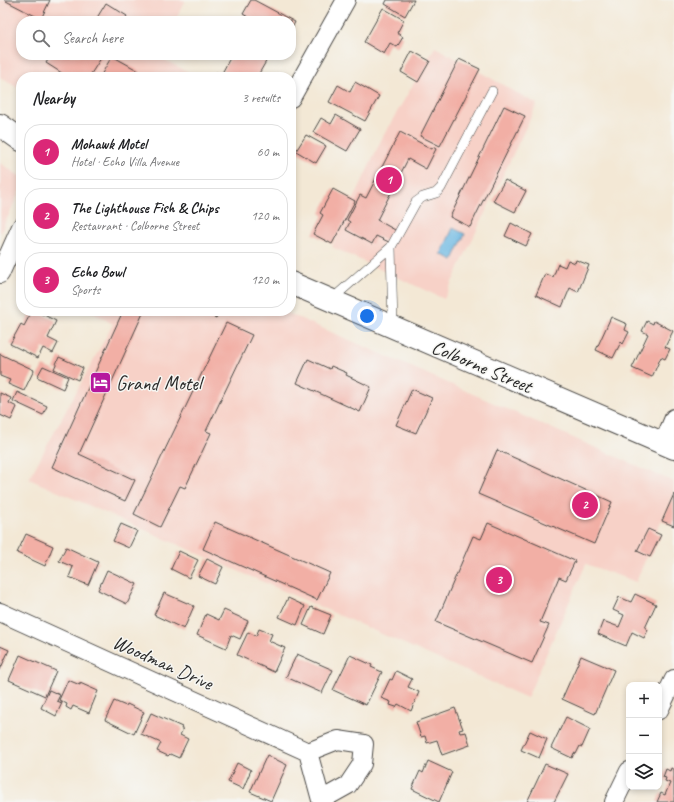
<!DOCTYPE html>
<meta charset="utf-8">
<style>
:root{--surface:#fff;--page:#f6f6f6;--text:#202124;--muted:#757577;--line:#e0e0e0;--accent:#db2777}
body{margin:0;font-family:Caveat,sans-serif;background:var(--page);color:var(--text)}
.controls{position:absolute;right:12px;bottom:12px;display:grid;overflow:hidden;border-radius:8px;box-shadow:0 2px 6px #0003}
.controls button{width:36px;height:36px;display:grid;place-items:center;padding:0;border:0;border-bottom:1px solid var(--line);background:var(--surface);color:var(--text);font:20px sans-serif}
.you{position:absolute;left:367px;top:316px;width:14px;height:14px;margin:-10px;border:3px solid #fff;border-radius:50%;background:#1a73e8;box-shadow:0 0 0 6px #1a73e833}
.badge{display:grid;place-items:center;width:26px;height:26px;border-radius:50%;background:var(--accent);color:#fff;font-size:13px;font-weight:700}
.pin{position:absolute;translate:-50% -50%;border:2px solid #fff;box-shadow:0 1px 4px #0006}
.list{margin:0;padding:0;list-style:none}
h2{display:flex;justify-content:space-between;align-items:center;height:52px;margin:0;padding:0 16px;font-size:17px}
h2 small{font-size:13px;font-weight:400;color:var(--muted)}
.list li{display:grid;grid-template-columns:26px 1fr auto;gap:12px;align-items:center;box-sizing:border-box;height:56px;margin:0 8px 8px;padding:0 8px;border:1px solid var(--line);border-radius:16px}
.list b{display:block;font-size:15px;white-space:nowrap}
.list p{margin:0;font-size:13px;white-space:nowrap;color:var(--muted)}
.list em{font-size:13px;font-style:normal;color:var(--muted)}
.icon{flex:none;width:22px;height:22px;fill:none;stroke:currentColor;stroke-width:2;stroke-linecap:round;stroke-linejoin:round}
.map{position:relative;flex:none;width:674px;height:802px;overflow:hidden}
.search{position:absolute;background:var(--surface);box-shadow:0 2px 6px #0003;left:16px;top:16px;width:280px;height:44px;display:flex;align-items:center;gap:10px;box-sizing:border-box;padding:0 14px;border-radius:16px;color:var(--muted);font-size:15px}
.panel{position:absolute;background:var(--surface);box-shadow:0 2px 6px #0003;left:16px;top:72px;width:280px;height:244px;border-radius:16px}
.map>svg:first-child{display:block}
.built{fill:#f7d1c7}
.water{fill:#68b6e2;stroke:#4a7086}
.building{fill:#f2afa5}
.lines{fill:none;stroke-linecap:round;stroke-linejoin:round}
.service-casing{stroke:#494744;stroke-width:10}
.minor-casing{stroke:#494744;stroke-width:20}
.secondary-casing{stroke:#494744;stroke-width:24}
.service{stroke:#fff;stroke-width:9}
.minor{stroke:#fff;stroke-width:18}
.secondary{stroke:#fff;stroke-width:22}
.labels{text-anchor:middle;stroke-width:3;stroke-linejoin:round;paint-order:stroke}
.street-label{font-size:20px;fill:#2b2b2b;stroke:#f6f6f2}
.poi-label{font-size:20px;fill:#2b2b2b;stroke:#f6f6f2;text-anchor:start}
</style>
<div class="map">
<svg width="674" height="802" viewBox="0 0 674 802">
<rect width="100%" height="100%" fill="#f6f6f2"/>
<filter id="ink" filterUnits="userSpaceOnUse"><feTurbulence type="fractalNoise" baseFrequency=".025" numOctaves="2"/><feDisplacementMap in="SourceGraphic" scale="8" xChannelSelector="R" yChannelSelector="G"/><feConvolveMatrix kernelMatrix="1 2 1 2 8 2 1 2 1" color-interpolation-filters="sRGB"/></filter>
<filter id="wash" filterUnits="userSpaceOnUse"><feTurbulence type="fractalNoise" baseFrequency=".012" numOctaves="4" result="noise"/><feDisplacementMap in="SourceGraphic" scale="16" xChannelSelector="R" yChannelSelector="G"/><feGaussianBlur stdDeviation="0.9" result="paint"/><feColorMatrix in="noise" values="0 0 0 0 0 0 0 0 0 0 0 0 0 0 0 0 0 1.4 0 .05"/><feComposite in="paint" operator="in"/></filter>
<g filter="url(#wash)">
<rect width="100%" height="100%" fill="#f3e8d5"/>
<path class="built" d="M 0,0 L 185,0 L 175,21 L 21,21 L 21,55 L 157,55 L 157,56 L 198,77 L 21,77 L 21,90 L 0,77 Z
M 435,47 L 537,104 L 444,299 L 332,247 L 382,138 Z
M 0,163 L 21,177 L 21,188 L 0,234 Z
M 90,311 L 283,311 L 674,482 L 674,491 L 636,582 L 586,564 L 527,698 L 29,479 L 113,324 Z"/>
<path class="water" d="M 453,228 L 465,234 L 453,260 L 441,254 Z"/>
<g id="blocks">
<path class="building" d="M 4,0 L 50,0 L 41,19 Z
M 251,0 L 254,0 L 295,22 L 291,30 L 291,21 L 253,21 L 253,20 L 243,14 Z
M 387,0 L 414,0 L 405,16 L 385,4 Z
M 106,3 L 127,16 L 124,21 L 95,21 Z
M 383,8 L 404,20 L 397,33 L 403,37 L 397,47 L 390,43 L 384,54 L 364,42 Z
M 412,51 L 430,61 L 418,82 L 401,72 Z
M 51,55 L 103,55 L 89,77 L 68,77 L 46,63 Z
M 225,55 L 263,55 L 268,58 L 257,77 L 213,77 L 216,72 L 221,75 L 230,58 Z
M 112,56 L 139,71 L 136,77 L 100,77 Z
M 459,59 L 480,69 L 440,146 L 420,136 Z
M 355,82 L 379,96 L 365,121 L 329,102 L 338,85 L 350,92 Z
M 504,106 L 525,116 L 470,227 L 450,217 Z
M 336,115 L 360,129 L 347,151 L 313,132 L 321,118 L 331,124 Z
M 400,132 L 432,149 L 433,147 L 436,149 L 426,169 L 408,159 L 377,220 L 397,231 L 391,243 L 376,236 L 372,244 L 346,230 L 350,222 L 347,220 L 360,195 L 366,198 Z
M 306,135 L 326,146 L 316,163 L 296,151 Z
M 505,180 L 526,191 L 515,212 L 493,201 Z
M 333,189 L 355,201 L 332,244 L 313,234 L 323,215 L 320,213 Z
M 511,223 L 532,234 L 526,246 L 505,236 Z
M 568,260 L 575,263 L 576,260 L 589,265 L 578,292 L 570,288 L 562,307 L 536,295 L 545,274 L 553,277 L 558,264 L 565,267 Z
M 32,311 L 36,311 L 56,321 L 48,338 L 58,343 L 53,353 L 43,348 L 38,358 L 10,344 L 21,324 L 24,326 Z
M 123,311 L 144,311 L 79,454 L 135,480 L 125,501 L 52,467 Z
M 203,311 L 220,311 L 216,318 Z
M 611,317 L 627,324 L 625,330 L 629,332 L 623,344 L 621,342 L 613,358 L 596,350 Z
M 647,321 L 653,324 L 654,321 L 673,331 L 665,347 L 670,349 L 665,359 L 661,357 L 652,377 L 632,368 L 648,334 L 642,331 Z
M 226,323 L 252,335 L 206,431 L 211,433 L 185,488 L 180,486 L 160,527 L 134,514 Z
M 0,354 L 34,370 L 24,391 L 8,384 L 10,380 L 0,376 Z
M 59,357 L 83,368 L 78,380 L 54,369 Z
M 308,359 L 330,369 L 331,366 L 347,373 L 346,375 L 371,387 L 360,412 L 297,383 Z
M 43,366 L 68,377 L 63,389 L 37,377 Z
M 412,389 L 432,398 L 416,433 L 396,425 Z
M 17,392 L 47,406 L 43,415 L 13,401 Z
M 0,393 L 11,398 L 9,403 L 17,407 L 11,420 L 0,415 Z
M 497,450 L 612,502 L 594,544 L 478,494 Z
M 674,494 L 674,526 L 662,521 Z
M 215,522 L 330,573 L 317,600 L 203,549 Z
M 488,523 L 575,561 L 566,580 L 559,577 L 540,622 L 549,625 L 532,663 L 436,622 L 473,536 L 481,539 Z
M 121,524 L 137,531 L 129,548 L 113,541 Z
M 648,529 L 661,535 L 650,557 L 637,551 Z
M 26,534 L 53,546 L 45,566 L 17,553 Z
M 66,547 L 98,562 L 88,585 L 69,577 L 73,567 L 59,561 Z
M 179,551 L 198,560 L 189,578 L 171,569 Z
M 207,559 L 223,567 L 215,584 L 198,576 Z
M 107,570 L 137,584 L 127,604 L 98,590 Z
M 164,593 L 194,606 L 184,629 L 154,615 Z
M 635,594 L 656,604 L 645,628 L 648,630 L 644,638 L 632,632 L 626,646 L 598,634 L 603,621 L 619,627 L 624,615 L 613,610 L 619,597 L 631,602 Z
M 288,598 L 305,606 L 297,625 L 279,617 Z
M 311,607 L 331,615 L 323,634 L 303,625 Z
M 224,610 L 248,621 L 240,639 L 231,635 L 226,648 L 197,635 L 206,614 L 219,620 Z
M 259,629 L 272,634 L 269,641 L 285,648 L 274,672 L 237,655 L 248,632 L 256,636 Z
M 0,646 L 9,650 L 0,670 Z
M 297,654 L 333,670 L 322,693 L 286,677 Z
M 20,655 L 56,671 L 45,696 L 9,680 Z
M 350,655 L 372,665 L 371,667 L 382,672 L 366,705 L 333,690 Z
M 581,656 L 614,670 L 595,714 L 562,699 Z
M 396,671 L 412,679 L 408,687 L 419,692 L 411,711 L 398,704 L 396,707 L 390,705 L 391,702 L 381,698 L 390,679 L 392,680 Z
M 68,680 L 80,685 L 80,683 L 98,691 L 89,713 L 73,706 L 71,710 L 66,707 L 67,704 L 59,700 Z
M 49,690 L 60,695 L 57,701 L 62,703 L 56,716 L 41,708 Z
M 114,701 L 126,706 L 127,704 L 144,712 L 134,734 L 105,720 Z
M 455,708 L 463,729 L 459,730 L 460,733 L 466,732 L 470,745 L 442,755 L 437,740 L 427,743 L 425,736 L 421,737 L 416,722 Z
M 151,713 L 182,727 L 181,729 L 183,729 L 180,735 L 188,739 L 179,758 L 170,754 L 168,756 L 157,751 L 161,743 L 141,734 Z
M 566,717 L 590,729 L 582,747 L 580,746 L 576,754 L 574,753 L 572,758 L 551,748 Z
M 530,731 L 547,739 L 539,758 L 521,750 Z
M 267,755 L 287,765 L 271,801 L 250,792 Z
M 428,761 L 452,772 L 439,802 L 412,789 L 420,771 L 423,773 Z
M 237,763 L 251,770 L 243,789 L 228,782 Z
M 545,764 L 568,774 L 554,802 L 527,802 Z
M 671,768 L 674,769 L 674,802 L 657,802 L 661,793 L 665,795 L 670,783 L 665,781 L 666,778 L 663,777 L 666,769 L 670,771 Z"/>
</g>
</g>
<g filter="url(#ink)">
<use href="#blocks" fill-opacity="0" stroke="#494744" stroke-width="1"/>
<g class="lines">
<defs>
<path id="service" d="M 391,247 L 416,202 L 423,197 L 436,193 L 441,188 L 492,91
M 331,300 L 391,247 L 393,326"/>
<path id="minor" d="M 291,98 L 346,0
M 0,274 L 21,227
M 663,444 L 674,418
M 0,612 L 308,752 L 338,740 L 364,744 L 362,764 L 348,785 L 321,800 L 308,752
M 659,710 L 674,679
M 614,802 L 629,771"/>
<path id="secondary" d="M 0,125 L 21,140
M 291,283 L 674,448"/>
</defs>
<use href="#service" class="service-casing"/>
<use href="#minor" class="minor-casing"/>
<use href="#secondary" class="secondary-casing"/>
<use href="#service" class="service"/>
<use href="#minor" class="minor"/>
<use href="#secondary" class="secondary"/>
</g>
</g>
<defs>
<symbol id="hotel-square" viewBox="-11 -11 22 22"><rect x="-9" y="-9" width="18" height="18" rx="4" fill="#b5179e" stroke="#f6f6f2"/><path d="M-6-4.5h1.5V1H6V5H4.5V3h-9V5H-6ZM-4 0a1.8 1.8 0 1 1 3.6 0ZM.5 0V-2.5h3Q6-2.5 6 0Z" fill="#fff"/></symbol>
</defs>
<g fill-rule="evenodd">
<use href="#hotel-square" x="88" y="370" width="25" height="25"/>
</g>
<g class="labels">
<g class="street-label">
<text transform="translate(482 366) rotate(23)" y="7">Colborne Street</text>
<text transform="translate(163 662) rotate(24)" y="7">Woodman Drive</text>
</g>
<g class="poi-label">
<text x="116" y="390">Grand Motel</text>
</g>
</g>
</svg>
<div class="controls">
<button>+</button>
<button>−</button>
<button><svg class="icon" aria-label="layers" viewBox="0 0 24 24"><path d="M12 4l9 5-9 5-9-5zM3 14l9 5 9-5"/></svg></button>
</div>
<div class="you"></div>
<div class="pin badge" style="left:389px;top:180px">1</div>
<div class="pin badge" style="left:585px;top:505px">2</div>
<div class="pin badge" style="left:499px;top:580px">3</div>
<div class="search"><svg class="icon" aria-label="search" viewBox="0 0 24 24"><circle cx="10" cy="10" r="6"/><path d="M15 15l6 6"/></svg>Search here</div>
<section class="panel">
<h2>Nearby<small>3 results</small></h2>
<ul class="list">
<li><span class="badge">1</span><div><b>Mohawk Motel</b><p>Hotel · Echo Villa Avenue</p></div><em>60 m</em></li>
<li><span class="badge">2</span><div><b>The Lighthouse Fish &amp; Chips</b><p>Restaurant · Colborne Street</p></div><em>120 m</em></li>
<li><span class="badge">3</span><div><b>Echo Bowl</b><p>Sports</p></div><em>120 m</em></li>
</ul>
</section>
</div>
